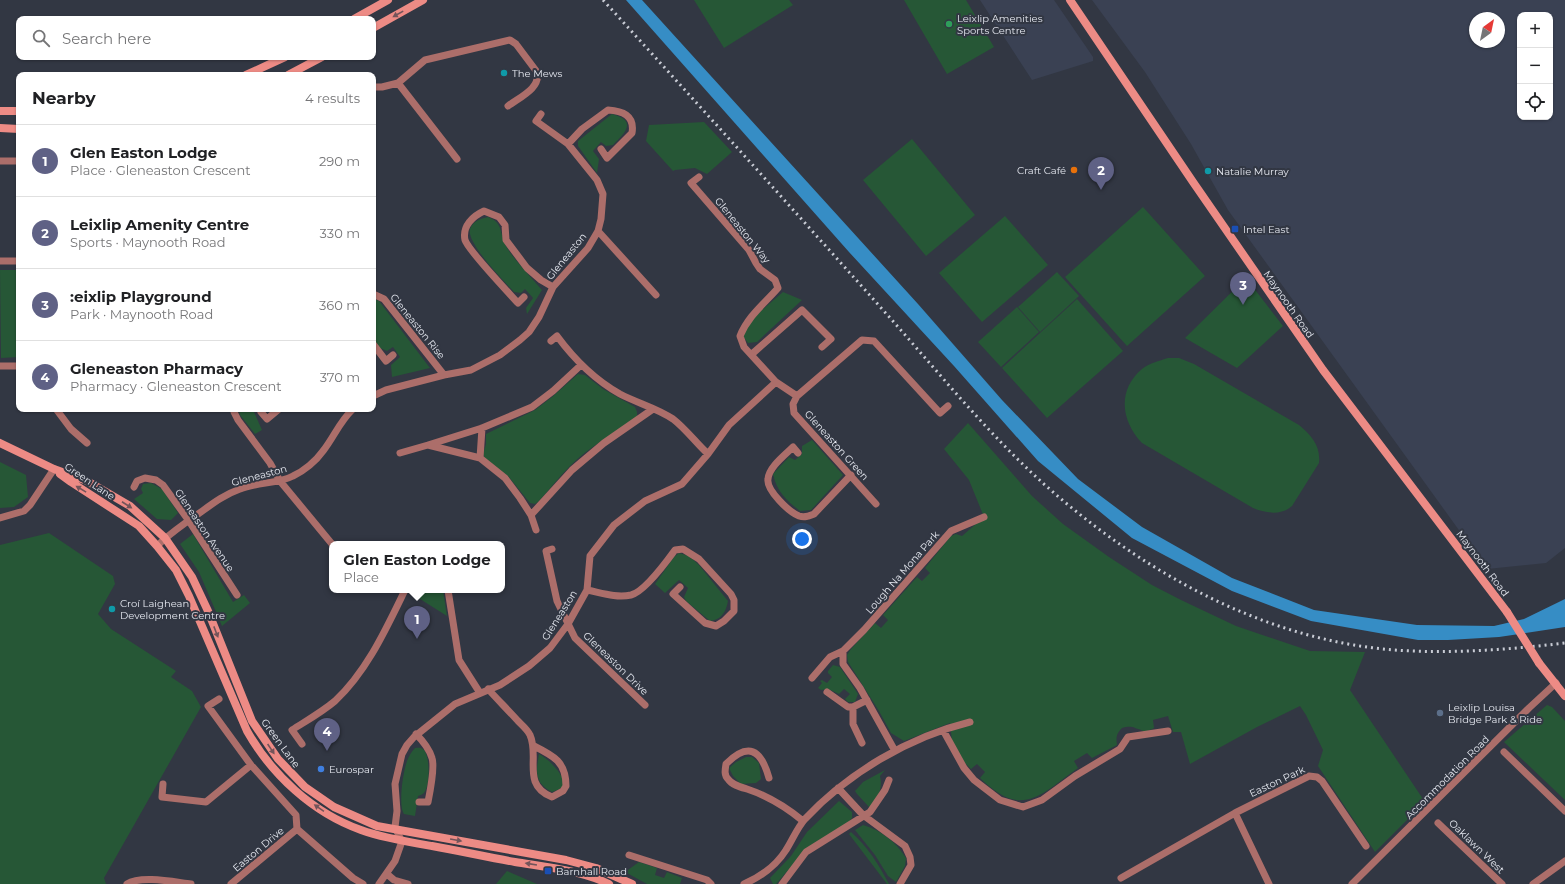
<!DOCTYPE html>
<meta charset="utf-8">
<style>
:root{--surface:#fff;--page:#f6f6f6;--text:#202124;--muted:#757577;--line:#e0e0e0;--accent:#5f6185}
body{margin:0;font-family:Montserrat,sans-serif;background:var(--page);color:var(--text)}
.controls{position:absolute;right:12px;top:12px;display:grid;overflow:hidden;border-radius:8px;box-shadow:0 1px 3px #0004}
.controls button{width:36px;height:36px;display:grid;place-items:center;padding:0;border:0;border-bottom:1px solid var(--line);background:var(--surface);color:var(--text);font:20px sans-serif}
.compass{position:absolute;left:1469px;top:12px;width:36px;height:36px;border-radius:50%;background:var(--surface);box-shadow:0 1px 3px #0004;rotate:33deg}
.you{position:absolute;left:802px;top:539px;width:14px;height:14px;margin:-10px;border:3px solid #fff;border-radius:50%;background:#1a73e8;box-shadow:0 0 0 6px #1a73e833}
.badge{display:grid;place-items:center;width:26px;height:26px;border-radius:50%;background:var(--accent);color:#fff;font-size:13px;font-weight:700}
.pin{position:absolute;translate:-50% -33px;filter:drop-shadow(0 1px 2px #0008)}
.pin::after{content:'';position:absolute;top:21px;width:14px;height:12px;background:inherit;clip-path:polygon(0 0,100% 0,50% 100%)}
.popup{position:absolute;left:329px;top:541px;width:176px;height:52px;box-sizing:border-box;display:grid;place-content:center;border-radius:8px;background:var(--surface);filter:drop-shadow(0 1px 3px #0005);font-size:13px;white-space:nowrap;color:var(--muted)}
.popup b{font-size:15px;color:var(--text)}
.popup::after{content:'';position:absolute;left:50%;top:100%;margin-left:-8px;border:8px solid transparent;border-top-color:var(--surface)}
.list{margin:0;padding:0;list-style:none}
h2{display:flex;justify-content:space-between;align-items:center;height:52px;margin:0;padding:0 16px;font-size:17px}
h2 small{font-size:13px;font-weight:400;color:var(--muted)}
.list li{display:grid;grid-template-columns:26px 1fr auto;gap:12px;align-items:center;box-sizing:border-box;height:72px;padding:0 16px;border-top:1px solid var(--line)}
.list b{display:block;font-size:15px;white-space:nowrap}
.list p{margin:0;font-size:13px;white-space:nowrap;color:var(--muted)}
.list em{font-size:13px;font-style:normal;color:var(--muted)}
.icon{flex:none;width:22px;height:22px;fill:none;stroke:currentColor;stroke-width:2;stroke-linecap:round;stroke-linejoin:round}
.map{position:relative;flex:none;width:1565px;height:884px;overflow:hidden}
.search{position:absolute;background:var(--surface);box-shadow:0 1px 3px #0004;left:16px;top:16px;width:360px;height:44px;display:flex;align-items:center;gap:10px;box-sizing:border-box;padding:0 14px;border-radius:8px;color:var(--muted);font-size:15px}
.panel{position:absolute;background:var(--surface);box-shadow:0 1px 3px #0004;left:16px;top:72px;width:360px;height:340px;border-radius:8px}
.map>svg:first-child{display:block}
.built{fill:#3a4153;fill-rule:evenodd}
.green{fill:#265736}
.water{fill:#368dc5}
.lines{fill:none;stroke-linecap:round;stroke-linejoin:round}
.street{stroke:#ac6e6a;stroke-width:7}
.secondary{stroke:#ed8b85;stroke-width:8}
.rail{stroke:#c9ccd5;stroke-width:3;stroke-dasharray:2 4;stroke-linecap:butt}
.secondary-bridge{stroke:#ed8b85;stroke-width:8}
.oneway{fill:#73545a}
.leisure-dot{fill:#2e9e5b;stroke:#323743;stroke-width:1.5}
.culture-dot{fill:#0f9aa8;stroke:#323743;stroke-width:1.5}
.food-dot{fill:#e8710a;stroke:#323743;stroke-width:1.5}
.transit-dot{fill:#1a4fb4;stroke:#323743;stroke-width:1.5}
.service-dot{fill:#5c6f8a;stroke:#323743;stroke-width:1.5}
.shop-dot{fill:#3f7fe0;stroke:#323743;stroke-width:1.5}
.labels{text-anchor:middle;stroke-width:4;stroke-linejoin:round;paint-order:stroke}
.poi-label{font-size:10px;fill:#e4e7ef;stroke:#323743;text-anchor:start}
.street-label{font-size:10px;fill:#e4e7ef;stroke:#323743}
</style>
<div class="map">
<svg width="1565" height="884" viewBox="0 0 1565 884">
<rect width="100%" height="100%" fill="#323743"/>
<path class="built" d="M 980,0 L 1054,0 L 1093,57 L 1093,61 L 1032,80 Z
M 1092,0 L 1565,0 L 1565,548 L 1546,563 L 1487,569 L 1228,210 L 1191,144 L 1145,72 ZM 1520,15 L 1550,15 L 1550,117 L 1520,117 ZM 1475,18 L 1499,18 L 1499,42 L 1475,42 Z"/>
<path class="green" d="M 694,0 L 789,0 L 793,5 L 724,48 Z
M 904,0 L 966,0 L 994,47 L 947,74 Z
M 612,114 C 638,121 625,133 613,145 L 606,146 L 601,142 L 593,151 L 599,159 L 597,173 L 578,146 L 578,141 Z
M 704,122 L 732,152 L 707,174 L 695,168 L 675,170 L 673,171 L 646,141 L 649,125 Z
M 912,139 L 975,215 L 926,256 L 863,180 Z
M 1143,207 L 1205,276 L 1127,346 L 1065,277 Z
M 1005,216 L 1048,265 L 982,322 L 939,273 Z
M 488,217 C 504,223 499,233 506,246 C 513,259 532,278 542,290 L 527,314 L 526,308 L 533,298 L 525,289 L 521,293 L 514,292 C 504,281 466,243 470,229 C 473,221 480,219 488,217 Z
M 0,270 L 19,270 L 19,357 L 1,358 Z
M 1057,272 L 1079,296 L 1040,332 L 1018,307 Z
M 1246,278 L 1283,326 L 1237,368 L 1185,338 Z
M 783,292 L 802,300 L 757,342 L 748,343 L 742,335 L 756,315 Z
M 373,298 L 379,301 L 430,368 L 392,377 L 391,365 L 400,357 L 393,347 L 387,351 L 380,348 L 373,338 Z
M 1077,299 L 1123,351 L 1047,418 L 1002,368 Z
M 1017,307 L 1039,332 L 1001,367 L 978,342 Z
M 1168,358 L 1179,358 L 1194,364 L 1299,425 C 1311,435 1321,446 1319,463 L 1292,506 C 1281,516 1265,513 1253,508 L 1142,443 C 1121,421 1117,390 1142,369 C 1149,363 1159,361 1168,358 Z
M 578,374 L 585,375 L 603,389 L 635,407 L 637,412 L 637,418 C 614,433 589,447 570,466 C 559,477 549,490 539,501 L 535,504 L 530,503 L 508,476 L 485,459 L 483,454 L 486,444 L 486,434 L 535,410 L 552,397 Z
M 239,409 L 257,409 L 254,412 L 262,430 L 255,434 L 240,415 Z
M 968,423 L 1032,496 L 1063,524 L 1109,557 L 1152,585 L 1181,600 L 1236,626 L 1310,651 L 1365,652 L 1350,690 L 1425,802 L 1375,852 L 1318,766 L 1323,750 L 1306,715 L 1300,706 L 1257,727 L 1190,764 L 1181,732 L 1173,732 L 1168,716 L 1153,720 L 1154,728 C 1143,734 1146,731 1135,728 C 1131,726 1126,727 1122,728 C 1116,734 1116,738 1117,745 L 1092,758 L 1087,753 L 1074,761 L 1078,768 C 1039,796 1022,819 980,778 L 985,772 L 977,764 L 971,769 L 964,762 L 952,741 L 950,723 L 904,741 L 891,733 L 879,711 L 848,662 L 847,655 L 851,649 L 875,623 L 881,628 L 888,620 L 883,615 L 917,577 L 922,581 L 930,573 L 925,568 L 951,536 L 956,534 L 962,536 L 984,517 L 969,480 L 944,449 Z
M 812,440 L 843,475 L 811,510 L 800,511 C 786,500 777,492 773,474 L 789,457 L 795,460 L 802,454 L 802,446 Z
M 0,462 L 26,475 L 28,497 L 14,507 L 0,508 Z
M 151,483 L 162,489 L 178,513 L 171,520 L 157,519 L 134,499 L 143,493 L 141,489 L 143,484 Z
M 49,533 L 113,576 L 115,584 L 98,614 L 111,629 L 176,671 L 171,677 L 192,691 L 201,707 L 104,878 L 106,884 L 0,884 L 0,545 Z
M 193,534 L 233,602 L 244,595 L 250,603 L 222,626 L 199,572 L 180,544 Z
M 679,553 L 689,556 L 699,565 L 728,601 C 726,612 721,620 710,621 L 686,601 L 684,597 L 688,588 L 679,580 L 665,593 L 655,584 L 674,557 Z
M 410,590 L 443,590 L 447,616 L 409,592 Z
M 833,665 L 840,667 L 858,694 L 855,702 L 848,702 L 845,699 L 850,694 L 844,689 L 839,694 L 828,689 L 821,690 L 818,688 L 822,683 L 820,681 L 822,680 L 827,683 L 832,677 L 828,673 L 828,671 Z
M 1547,705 L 1552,707 L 1565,721 L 1565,800 L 1504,742 Z
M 415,748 C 418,748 421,747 424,750 C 430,757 430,784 425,791 C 424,794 421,795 418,796 L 415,816 L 404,814 C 398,805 403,772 407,761 C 409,756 411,752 415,748 Z
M 539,754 C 550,760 561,772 565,784 L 560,789 L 552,792 C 534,783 536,771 539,754 Z
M 746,757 L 752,757 L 759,763 L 761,779 L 756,783 L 741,784 L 733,776 L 729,768 L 736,762 Z
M 885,770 L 880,776 C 883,788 878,799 869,807 L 857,794 L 855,791 L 863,782 Z
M 839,801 L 852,812 L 852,818 L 848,823 L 804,852 L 776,884 L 773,884 L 770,878 L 791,856 L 807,832 Z
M 863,825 C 881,830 896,842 906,858 L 905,866 L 896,882 L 888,876 L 875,855 L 855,830 Z
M 851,832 C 868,847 879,865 889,884 L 887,884 L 849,834 Z
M 639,862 L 657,868 L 655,875 L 664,878 L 667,872 L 682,878 L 680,884 L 647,884 L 625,872 Z
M 507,871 L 537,884 L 496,884 Z"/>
<path class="water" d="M 626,0 L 642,0 L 918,304 L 1002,400 L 1078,479 L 1142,527 L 1232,578 L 1314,610 L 1417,625 L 1494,626 L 1524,619 L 1565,599 L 1565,627 L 1499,637 L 1448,640 L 1418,640 L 1311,621 L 1232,591 L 1132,538 L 1038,461 L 954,366 L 849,252 Z"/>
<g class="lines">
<path class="street" d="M 373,87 L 382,87 L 398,83
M 568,144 L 582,129 L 608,110 C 622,111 635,115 632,133 L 607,158 L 601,149
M 457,159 L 398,83 L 425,60 L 510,40 L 516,44 L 537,72 C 541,88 520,97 508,106
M 0,161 L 19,161
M 699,177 L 691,183 L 749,250 L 756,263 L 760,269 L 775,280 L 778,288 C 764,304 748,316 740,336 L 744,347 L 776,382
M 598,231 L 656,295
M 0,261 L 19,261
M 373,294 L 384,299 L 444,375
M 524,297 L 518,303 C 508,292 468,250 465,240 C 462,226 473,216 484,211 L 499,217 L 505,225 L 506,240 L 527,268 L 541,280 L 553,287
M 551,341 L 557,336 C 574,359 595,380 620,394 C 637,403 657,408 673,419 C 686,429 696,443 708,454
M 373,344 L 386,361 L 393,355
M 752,354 L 802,310 L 831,339 L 822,347
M 581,365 L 553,391 L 532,407 L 482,428 L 428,445 L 480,458 L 505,478 L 520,498 L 531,515 L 572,470 L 604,443 L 653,409
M 0,366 L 19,366
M 373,396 L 386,390 L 444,375 L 471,370 L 500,355 L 520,340 L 529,332 L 539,317 L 553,287 L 588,248 L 598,231 L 601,219 L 603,194 L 597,180 L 568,144 L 536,121 L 541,114
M 56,409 L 71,429 L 87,443
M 234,409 L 234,412 L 238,420 L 270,463 L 280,481 L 332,544
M 261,412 L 267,419 L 279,409
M 400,453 L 428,445
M 798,453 L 793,447 C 785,455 769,467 768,479 C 766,490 789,512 799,516 C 805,518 809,516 814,514 L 851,475
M 480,458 L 482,428
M 134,487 L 137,481 L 145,478 L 156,480 L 163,485 L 189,521 L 237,595
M 876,504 L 794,413 L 793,404 L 797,396 L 862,340 L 874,341 L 940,413 L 948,406
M 531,515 L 536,530
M 0,518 L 24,511 L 30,505 L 54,469
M 157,546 C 167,536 177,529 188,521 C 205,510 220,496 240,489 C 257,482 278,484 293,476 C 304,471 316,461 323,451 C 334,437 340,421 353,409
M 552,549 L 546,551 L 557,601 L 575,638 L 645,705
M 448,590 L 459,660 L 480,693
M 587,590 C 602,593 616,598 631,595 C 644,592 667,561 675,550 L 683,549 L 699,559 L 731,594 L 734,600 L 734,611 L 724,621 L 716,626 L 705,623 L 673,594 L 680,587
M 843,651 L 843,664 L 860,688 L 895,751
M 812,678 L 830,657 L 843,651 L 864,630 L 951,531 L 984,517
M 488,689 C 498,700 508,710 518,721 C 522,725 528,730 530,735 C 540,757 521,785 552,797 L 563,791 L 566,786 C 566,762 554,756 534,746
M 827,692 L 848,707 L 853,707 L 867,700
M 219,699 L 208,706 L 251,765 L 296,815 L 297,829 L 353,878 L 363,884
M 853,707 L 853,724 L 862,743
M 943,730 L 964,768 L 974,780 L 1000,800 L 1023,807 L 1042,800 L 1075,776 L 1120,749 L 1128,737 L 1168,731
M 416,734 C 423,741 429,748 432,758 C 435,767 430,792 428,802 L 419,802
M 302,744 L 292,730 C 306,721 322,712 335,701 C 367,671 386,629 405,590
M 1504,752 L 1565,811
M 769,778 C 761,749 748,742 726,764 C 725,770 724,775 728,779 C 732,785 740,787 747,789 C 768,796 786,807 803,821
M 163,784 L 162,797 L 206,802 L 251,765
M 838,788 L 863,815 L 905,846 L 910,857 L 911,865 L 900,884
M 1235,813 L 1269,884
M 1438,823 L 1502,884
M 629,855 L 707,880 L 711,884
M 387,874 L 394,880 L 408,884
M 1121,878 L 1235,813 L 1309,776 L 1317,777 L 1322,781 L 1366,846
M 127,884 C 141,875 174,882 191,884
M 231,884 L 297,829
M 379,884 L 395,861 L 401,844 L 401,840 L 395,827 L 397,811 L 395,784 L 402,754 L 407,745 L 414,737 L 455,704 L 500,685 L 529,666 L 550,648 L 568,624 L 587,590 L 590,556 L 614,525 L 645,501 L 682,484 L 708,454 L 729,425 L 776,382 L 797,396
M 744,884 C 760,877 776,866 786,850 C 792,841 797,828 805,819 C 848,773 909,737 970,722
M 782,884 L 806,852 L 870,812 L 885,790 L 889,780
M 1352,884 L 1529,708 L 1556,683
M 1533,884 L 1565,861"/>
<path class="secondary" d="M 1070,0 L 1193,182 L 1323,370 L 1507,612
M 354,19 L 388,0
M 373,28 L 423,0
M 246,75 L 285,57
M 288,75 L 322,57
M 0,111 L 19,111
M 0,128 L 19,129
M 0,443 L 54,469 L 87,481 L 130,506 L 165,538 L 192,577 L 208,611 L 252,721 L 278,759 L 305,787 L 334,807 L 377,826 L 566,860 L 596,868 L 632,884
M 60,474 L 71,482 L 139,526 L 157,546 L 176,570 L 189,596 L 247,731 C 272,775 313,813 361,830 C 383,838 408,842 432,846 C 460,851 487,857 515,862 C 546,867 580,870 609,884
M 1539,663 L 1565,696"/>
<path class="rail" d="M 603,0 C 697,103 790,206 883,310 C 935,368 987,433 1045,485 C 1146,575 1274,646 1412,651 C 1464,653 1514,649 1565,643"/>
<path class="secondary-bridge" d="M 1507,612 L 1539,663"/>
</g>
<defs><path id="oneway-solid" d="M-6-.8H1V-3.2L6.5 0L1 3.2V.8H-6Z"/></defs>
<g class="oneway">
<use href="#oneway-solid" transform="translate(398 14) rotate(151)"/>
<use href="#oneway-solid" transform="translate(81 489) rotate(-149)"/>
<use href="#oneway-solid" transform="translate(127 505) rotate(33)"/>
<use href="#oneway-solid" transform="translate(216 632) rotate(69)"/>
<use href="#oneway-solid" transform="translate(271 749) rotate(56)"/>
<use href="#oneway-solid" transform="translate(319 808) rotate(-145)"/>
<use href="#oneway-solid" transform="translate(456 840) rotate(10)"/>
<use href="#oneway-solid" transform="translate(531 864) rotate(-171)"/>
</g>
<circle class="leisure-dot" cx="949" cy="24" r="4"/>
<g class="culture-dot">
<circle cx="504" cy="73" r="4"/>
<circle cx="1208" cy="171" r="4"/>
<circle cx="112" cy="609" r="4"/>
</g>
<circle class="food-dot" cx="1074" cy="170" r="4"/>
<g class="transit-dot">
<rect x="1231" y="225" width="8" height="8" rx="2"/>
<rect x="544" y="867" width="8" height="8" rx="2"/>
</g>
<circle class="service-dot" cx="1440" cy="713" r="4"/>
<circle class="shop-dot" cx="321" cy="769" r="4"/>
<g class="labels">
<g class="poi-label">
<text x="957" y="22">Leixlip Amenities<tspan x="957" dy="12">Sports Centre</tspan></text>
<text x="512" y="77">The Mews</text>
<text x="1066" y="174" text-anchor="end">Craft Café</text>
<text x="1216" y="175">Natalie Murray</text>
<text x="1243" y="233">Intel East</text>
<text x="120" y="607">Croí Laighean<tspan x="120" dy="12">Development Centre</tspan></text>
<text x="1448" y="711">Leixlip Louisa<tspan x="1448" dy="12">Bridge Park &amp; Ride</tspan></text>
<text x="329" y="773">Eurospar</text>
<text x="556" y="875">Barnhall Road</text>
</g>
<g class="street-label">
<text transform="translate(743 230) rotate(51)" y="4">Gleneaston Way</text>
<text transform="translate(566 256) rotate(-51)" y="4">Gleneaston</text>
<text transform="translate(1289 304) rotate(55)" y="4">Maynooth Road</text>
<text transform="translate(418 326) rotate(51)" y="4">Gleneaston Rise</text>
<text transform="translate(837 445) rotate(48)" y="4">Gleneaston Green</text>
<text transform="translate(259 475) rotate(-15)" y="4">Gleneaston</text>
<text transform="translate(90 481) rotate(34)" y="4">Green Lane</text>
<text transform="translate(205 530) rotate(56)" y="4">Gleneaston Avenue</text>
<text transform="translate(1483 563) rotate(53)" y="4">Maynooth Road</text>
<text transform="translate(902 572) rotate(-49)" y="4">Lough Na Mona Park</text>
<text transform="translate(559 615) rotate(-58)" y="4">Gleneaston</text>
<text transform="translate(616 663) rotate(44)" y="4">Gleneaston Drive</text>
<text transform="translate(281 743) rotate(54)" y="4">Green Lane</text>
<text transform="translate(1447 777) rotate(-45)" y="4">Accommodation Road</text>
<text transform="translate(1277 781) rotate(-25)" y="4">Easton Park</text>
<text transform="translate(1477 846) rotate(44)" y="4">Oaklawn West</text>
<text transform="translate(258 849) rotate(-40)" y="4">Easton Drive</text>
</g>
</g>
</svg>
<div class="controls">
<button>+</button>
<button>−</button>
<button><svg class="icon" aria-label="locate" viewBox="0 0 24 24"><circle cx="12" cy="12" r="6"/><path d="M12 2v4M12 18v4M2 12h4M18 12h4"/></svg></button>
</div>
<svg class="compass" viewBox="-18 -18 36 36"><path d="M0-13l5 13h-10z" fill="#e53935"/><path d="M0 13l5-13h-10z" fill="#757577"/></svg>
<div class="you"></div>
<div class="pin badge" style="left:417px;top:639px">1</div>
<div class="popup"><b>Glen Easton Lodge</b>Place</div>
<div class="pin badge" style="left:1101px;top:190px">2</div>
<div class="pin badge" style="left:1243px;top:305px">3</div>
<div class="pin badge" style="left:327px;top:751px">4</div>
<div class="search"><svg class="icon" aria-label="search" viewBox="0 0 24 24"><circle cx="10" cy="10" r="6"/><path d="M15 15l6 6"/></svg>Search here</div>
<section class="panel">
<h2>Nearby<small>4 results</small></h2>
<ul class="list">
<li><span class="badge">1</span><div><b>Glen Easton Lodge</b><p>Place · Gleneaston Crescent</p></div><em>290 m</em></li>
<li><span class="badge">2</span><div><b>Leixlip Amenity Centre</b><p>Sports · Maynooth Road</p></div><em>330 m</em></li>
<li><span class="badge">3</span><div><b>:eixlip Playground</b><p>Park · Maynooth Road</p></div><em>360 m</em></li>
<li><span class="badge">4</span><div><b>Gleneaston Pharmacy</b><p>Pharmacy · Gleneaston Crescent</p></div><em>370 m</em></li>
</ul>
</section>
</div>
